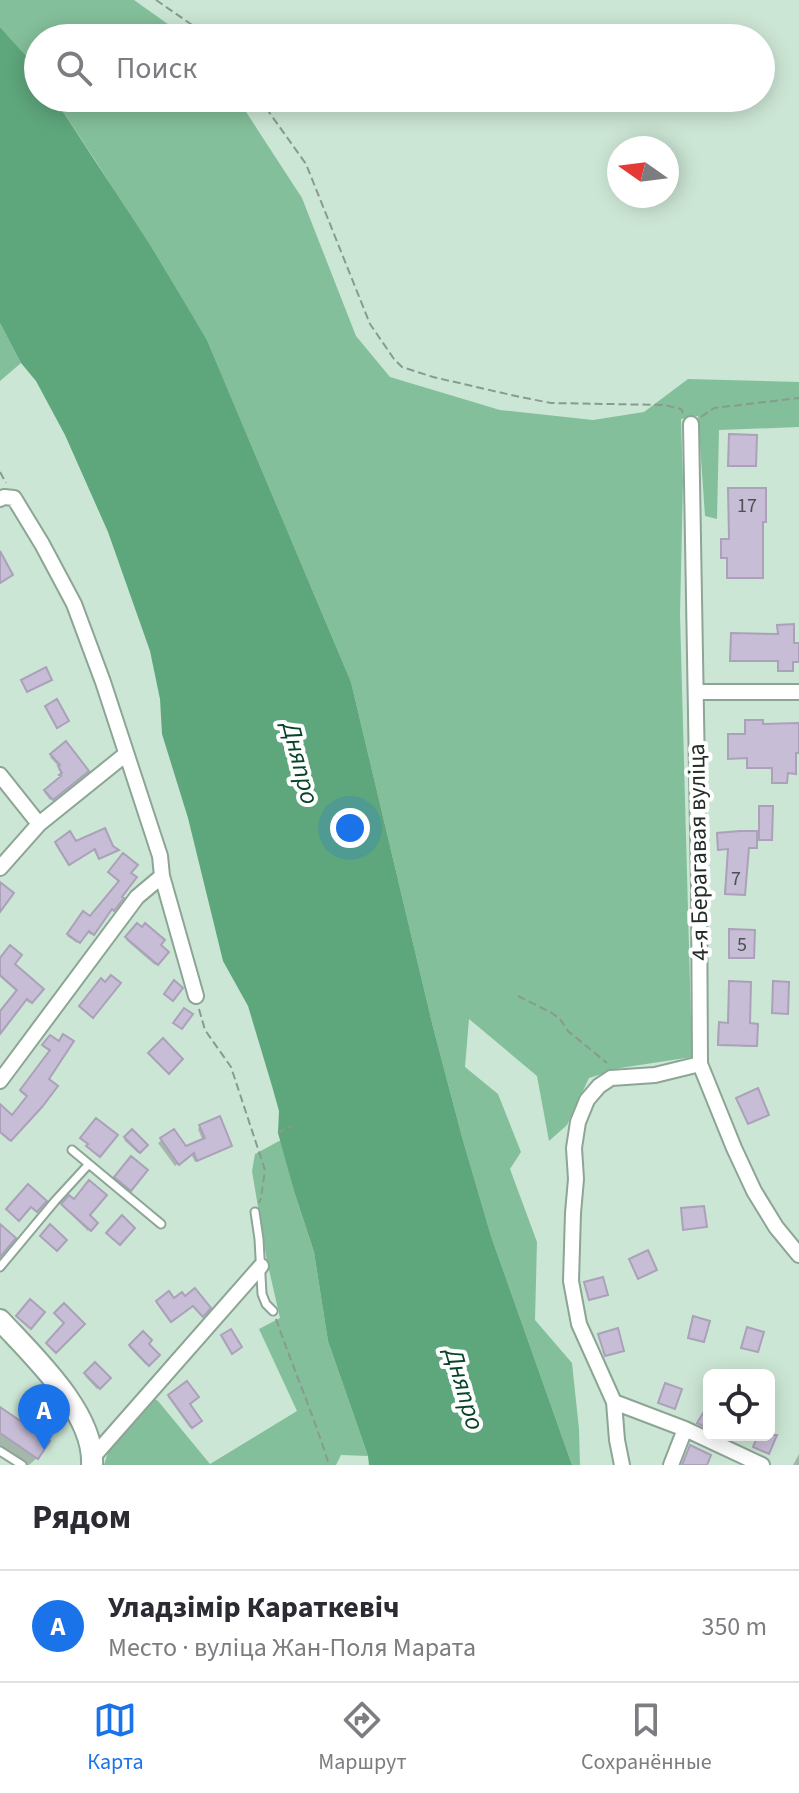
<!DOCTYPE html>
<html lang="ru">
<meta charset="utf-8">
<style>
:root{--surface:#fff;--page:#f7f7f7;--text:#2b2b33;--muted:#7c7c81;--line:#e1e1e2;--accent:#1a73e8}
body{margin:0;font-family:"Source Sans 3",sans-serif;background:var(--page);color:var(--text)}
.controls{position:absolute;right:24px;bottom:24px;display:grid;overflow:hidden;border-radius:12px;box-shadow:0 4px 20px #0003}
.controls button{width:72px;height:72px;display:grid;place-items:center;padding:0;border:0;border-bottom:2px solid var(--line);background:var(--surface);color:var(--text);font:40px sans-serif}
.compass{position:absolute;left:607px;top:136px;width:72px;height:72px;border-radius:50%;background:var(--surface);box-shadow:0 4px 20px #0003;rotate:284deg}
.you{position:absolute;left:350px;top:828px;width:28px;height:28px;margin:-20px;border:6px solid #fff;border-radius:50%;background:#1a73e8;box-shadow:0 0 0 12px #1a73e833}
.badge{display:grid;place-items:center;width:52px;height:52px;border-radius:50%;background:var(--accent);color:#fff;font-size:26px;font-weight:700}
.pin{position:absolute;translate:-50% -66px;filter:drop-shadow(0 2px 4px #0008)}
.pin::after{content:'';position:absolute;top:42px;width:28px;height:24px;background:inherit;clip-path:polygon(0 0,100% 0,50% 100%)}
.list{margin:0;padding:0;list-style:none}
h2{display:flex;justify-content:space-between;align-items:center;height:104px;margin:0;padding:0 32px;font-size:34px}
h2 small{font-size:26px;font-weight:400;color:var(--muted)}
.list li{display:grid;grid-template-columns:52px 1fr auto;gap:24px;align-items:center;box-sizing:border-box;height:112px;padding:0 32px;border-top:2px solid var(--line)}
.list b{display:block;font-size:30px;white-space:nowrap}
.list p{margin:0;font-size:26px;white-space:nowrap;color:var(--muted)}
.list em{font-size:26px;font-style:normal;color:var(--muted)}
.icon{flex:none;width:44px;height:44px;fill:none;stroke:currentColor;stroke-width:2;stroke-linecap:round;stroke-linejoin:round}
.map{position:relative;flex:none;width:799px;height:1465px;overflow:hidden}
.search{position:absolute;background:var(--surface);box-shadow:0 4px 20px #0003;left:24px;right:24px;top:24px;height:88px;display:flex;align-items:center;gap:20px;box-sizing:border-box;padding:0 28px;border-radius:44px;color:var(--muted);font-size:30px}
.sheet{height:216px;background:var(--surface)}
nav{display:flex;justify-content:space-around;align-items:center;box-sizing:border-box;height:112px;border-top:2px solid var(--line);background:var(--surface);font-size:22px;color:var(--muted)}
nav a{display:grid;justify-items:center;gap:4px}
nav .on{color:var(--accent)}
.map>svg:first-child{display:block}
.green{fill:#84bf9b}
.water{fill:#5ea67c}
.shadow{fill:#0003}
.building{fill:#c7bdd6;stroke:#aba1b9;stroke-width:2}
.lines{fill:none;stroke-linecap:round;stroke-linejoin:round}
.lane-casing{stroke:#8ca595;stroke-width:11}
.street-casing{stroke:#8ca595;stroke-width:18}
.secondary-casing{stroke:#8ca595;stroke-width:24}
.path{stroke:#889b8f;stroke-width:2;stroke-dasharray:8 4;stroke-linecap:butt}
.lane{stroke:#fff;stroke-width:7}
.street{stroke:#fff;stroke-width:14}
.secondary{stroke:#fff;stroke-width:20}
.labels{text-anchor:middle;stroke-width:8;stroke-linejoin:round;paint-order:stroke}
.number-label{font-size:20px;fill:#4c5153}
.street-label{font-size:24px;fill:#232d27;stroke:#fff}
.water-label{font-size:26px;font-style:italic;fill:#084428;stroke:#fff}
</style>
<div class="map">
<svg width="799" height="1465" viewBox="0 0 799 1465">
<rect width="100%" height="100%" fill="#cce6d5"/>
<path class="green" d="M 0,0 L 134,0 L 172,27 L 185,38 L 38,38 L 38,73 L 29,59 L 0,27 Z
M 54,98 L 237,98 L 302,198 L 356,336 L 390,377 L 500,410 L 593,420 L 644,412 L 688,379 L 799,382 L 799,427 L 719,430 L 717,519 L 705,516 L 698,416 L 681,419 L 683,482 L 680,614 L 692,1057 L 620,1068 L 589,1078 L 567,1125 L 549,1141 L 537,1076 L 469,1019 L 465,1067 L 498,1094 L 521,1152 L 510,1169 L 537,1242 L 535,1320 L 572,1363 L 579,1429 L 580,1465 L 572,1465 L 491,1236 L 462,1137 L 433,1027 L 351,682 L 207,340 L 97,163 Z
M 0,323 L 21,363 L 0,381 Z
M 281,1140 L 294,1191 L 314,1252 L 328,1341 L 368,1456 L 341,1455 L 336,1465 L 104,1465 L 109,1449 L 153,1398 L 158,1401 L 210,1464 L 297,1411 L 259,1329 L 280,1318 L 267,1261 L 252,1171 L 255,1154 Z"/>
<path class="water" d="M 0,27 L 29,59 L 38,73 L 38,98 L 54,98 L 150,245 L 207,340 L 351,682 L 433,1027 L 462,1137 L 491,1236 L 572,1465 L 369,1465 L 368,1456 L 328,1341 L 314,1252 L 294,1191 L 278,1133 L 279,1111 L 272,1086 L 248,1006 L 223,961 L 188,818 L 162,734 L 160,699 L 150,651 L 108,532 L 65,435 L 36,381 L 21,363 L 0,323 Z"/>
<path class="shadow" d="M 729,490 L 761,522 L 760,579 L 727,579 L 727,558 L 720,558 L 720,542 L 728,541 Z
M 778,627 L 792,645 L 799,645 L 799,662 L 791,662 L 790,672 L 777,672 L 777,662 L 730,661 L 732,635 L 777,636 Z
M 746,722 L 761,726 L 799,725 L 799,753 L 794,753 L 794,773 L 786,774 L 784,783 L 771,783 L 771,769 L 747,769 L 747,759 L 728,759 L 727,737 L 745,736 Z
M 65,744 L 87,771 L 50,800 L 44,792 L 61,779 L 60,777 L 62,775 L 58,769 L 60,768 L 50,757 Z
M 70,834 L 75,843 L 111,847 L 116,850 L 98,859 L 93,849 L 68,865 L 55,844 Z
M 718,835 L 755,847 L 747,848 L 742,895 L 724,894 L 728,850 L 718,850 Z
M 123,856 L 129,873 L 121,899 L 111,910 L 109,909 L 92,934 L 91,935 L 86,931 L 77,943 L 67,936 L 83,913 L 90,918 L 120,883 L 109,874 Z
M 137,926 L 166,952 L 155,965 L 126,940 Z
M 0,960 L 12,964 L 41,989 L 29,1003 L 24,998 L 0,1028 L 0,1014 L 17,992 L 0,977 Z
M 729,983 L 755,1045 L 754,1047 L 717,1045 L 718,1025 L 727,1025 Z
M 50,1037 L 59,1043 L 46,1079 L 40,1106 L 9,1141 L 0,1133 L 0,1113 L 12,1117 L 28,1098 L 20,1092 L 50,1052 L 43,1047 Z
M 200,1127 L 230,1146 L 195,1162 L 191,1154 L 175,1166 L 158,1143 L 173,1131 L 185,1149 L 203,1141 L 198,1129 Z
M 132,1132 L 145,1145 L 138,1153 L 124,1140 Z
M 70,1198 L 95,1223 L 88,1231 L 62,1206 Z
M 169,1294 L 174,1301 L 208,1308 L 201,1316 L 191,1305 L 169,1321 L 156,1303 Z
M 143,1334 L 146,1344 L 157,1355 L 146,1365 L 129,1347 Z
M 95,1365 L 108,1378 L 97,1389 L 85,1376 Z
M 186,1384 L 187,1404 L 199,1421 L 190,1428 L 168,1397 Z
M 0,1409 L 37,1458 L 29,1465 L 17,1465 L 0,1453 Z
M 799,1454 L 799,1465 L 793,1465 Z"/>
<path class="building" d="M 729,434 L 757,435 L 756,466 L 728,466 Z
M 728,488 L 766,488 L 766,522 L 763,522 L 763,578 L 727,578 L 727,558 L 721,558 L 721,539 L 729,539 Z
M 0,551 L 13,575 L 0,583 Z
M 794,624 L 794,643 L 799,643 L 799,662 L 793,662 L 793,671 L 778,671 L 778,661 L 730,661 L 731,633 L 778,634 L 777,625 Z
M 46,667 L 52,680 L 27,692 L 21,680 Z
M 57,699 L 69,721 L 57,728 L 45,706 Z
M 745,720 L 763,720 L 763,724 L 799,723 L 799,753 L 796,753 L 796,774 L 788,773 L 787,783 L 772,783 L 772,768 L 747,768 L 747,758 L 728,759 L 728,734 L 745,734 Z
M 66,741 L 89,771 L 53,800 L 44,790 L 61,776 L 59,775 L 62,773 L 58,766 L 60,765 L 50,754 Z
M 759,806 L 773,806 L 772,840 L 759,840 Z
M 105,828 L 113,846 L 119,850 L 99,859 L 95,849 L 69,865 L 55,842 L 70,831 L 76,841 Z
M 740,831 L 757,831 L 757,848 L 749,848 L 745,895 L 725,894 L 728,849 L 718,850 L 717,833 Z
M 123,853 L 138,865 L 131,873 L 137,877 L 122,897 L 124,898 L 114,911 L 112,909 L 94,935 L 89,931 L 80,943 L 67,934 L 83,911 L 90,916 L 119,881 L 108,872 Z
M 0,882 L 14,893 L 0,912 Z
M 137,923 L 142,927 L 145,923 L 165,940 L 161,945 L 169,952 L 158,965 L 125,937 Z
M 729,929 L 755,930 L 754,958 L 729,958 Z
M 10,945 L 22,955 L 15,964 L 44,989 L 32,1003 L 27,999 L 0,1034 L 0,1011 L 17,990 L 0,975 L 0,958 Z
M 111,975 L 121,983 L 93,1018 L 79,1006 L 101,978 L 105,982 Z
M 174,980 L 183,988 L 173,1001 L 164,994 Z
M 729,981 L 751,982 L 750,1023 L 758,1024 L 757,1046 L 718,1045 L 719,1022 L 728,1023 Z
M 773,981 L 789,982 L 788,1014 L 772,1013 Z
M 184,1008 L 193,1014 L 182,1029 L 173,1023 Z
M 63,1034 L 74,1041 L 49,1079 L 58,1086 L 42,1107 L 11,1141 L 0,1132 L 0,1104 L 12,1115 L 27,1096 L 20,1090 L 50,1050 L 42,1045 L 50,1035 L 59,1041 Z
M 163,1038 L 183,1059 L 169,1074 L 148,1053 Z
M 758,1088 L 769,1115 L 748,1124 L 736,1098 Z
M 220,1116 L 232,1146 L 197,1161 L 194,1153 L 179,1165 L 160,1138 L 174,1129 L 186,1146 L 205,1138 L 199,1125 Z
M 96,1118 L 118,1135 L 100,1157 L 86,1146 L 88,1144 L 80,1138 Z
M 132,1129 L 148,1145 L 140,1153 L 124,1137 Z
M 131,1156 L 148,1170 L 131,1191 L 114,1177 Z
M 89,1180 L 107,1195 L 90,1215 L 98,1223 L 91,1231 L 61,1204 L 69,1195 L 74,1199 Z
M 28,1184 L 47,1201 L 37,1212 L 31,1207 L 19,1221 L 6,1209 Z
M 704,1206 L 707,1227 L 683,1230 L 681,1208 Z
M 122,1215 L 135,1228 L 120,1245 L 106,1233 Z
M 0,1224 L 16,1238 L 0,1257 Z
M 50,1224 L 67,1240 L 57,1251 L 40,1236 Z
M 648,1250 L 657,1270 L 638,1279 L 629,1259 Z
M 603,1277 L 608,1295 L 589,1300 L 584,1282 Z
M 195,1288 L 211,1308 L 203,1317 L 193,1306 L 171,1322 L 156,1301 L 169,1291 L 174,1298 L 182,1292 L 185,1296 Z
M 30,1299 L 45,1312 L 31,1329 L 16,1316 Z
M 64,1303 L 85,1324 L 56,1353 L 46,1343 L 64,1323 L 54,1313 Z
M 693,1316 L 710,1321 L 704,1342 L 688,1338 Z
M 747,1327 L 764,1332 L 758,1352 L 741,1348 Z
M 618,1328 L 624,1351 L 605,1356 L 598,1334 Z
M 231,1329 L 242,1347 L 232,1354 L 221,1335 Z
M 143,1331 L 152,1340 L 149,1344 L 160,1355 L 149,1366 L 129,1345 Z
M 95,1362 L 111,1378 L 100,1389 L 84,1373 Z
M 187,1381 L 199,1397 L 190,1404 L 202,1421 L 192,1428 L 168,1395 Z
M 665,1383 L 682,1389 L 675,1409 L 658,1403 Z
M 709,1403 L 709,1429 L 697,1423 Z
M 0,1407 L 50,1441 L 38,1459 L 0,1433 Z
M 758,1435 L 777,1435 L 769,1454 L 753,1447 Z
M 690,1445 L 711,1455 L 707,1465 L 682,1465 Z"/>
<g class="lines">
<defs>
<path id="lane" d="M 72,1150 L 161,1224
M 255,1212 L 259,1239 L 262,1294 L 266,1304 L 273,1311
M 0,1267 L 55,1201 L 88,1165
M 0,1451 L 22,1465"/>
<path id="street" d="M 691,424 L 699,888 L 700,1064 L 734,1148 L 754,1191 L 776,1227 L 799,1255
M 0,499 L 4,497 L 14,498 L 42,544 L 74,604 L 103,682 L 160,856 L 162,876 L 196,996
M 696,692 L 799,692
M 0,775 L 39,824
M 0,868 L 39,824 L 126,754
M 700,1064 L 655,1075 L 611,1078 L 599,1086 L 587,1100 L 578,1122 L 574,1148 L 576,1179 L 573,1213 L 571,1281 L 579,1324 L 614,1402 L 685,1429 L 762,1465
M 0,1081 L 137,897 L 162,876
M 614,1402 L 617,1440 L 622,1465
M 93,1457 L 261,1266
M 671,1465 L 685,1429"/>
<path id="secondary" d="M 0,1320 C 33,1356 95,1413 92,1465"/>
</defs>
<use href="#lane" class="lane-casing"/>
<use href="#street" class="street-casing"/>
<use href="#secondary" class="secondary-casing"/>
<path class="path" d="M 156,0 L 211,38
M 259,98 L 306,164 L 370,324 L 394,359 L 402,367 L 433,377 L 520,397 L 551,403 L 664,405 L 681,409 L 683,413
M 701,417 L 714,408 L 799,398
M 0,472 L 6,483
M 518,996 L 552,1013 L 560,1019 L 568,1031 L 607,1063
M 199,1009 L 205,1030 L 231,1067 L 265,1170 L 261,1198 L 259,1203
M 278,1133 L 291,1126
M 276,1319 C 293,1368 314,1416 329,1465"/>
<use href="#lane" class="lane"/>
<use href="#street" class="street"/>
<use href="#secondary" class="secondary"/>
</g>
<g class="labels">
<g class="number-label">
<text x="747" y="512">17</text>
<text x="736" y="885">7</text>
<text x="742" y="951">5</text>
</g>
<g class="street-label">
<text transform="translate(698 852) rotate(-91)" y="8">4-я Берагавая вуліца</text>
</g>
<g class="water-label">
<text transform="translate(301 763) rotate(76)" y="9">Дняпро</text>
<text transform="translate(465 1389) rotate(74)" y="9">Дняпро</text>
</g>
</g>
</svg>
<div class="controls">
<button><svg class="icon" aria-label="locate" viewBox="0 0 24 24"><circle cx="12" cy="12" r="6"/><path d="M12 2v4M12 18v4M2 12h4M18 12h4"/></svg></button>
</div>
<svg class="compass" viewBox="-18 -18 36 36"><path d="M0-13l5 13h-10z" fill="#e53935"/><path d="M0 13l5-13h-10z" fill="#7c7c81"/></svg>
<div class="you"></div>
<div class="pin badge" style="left:44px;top:1450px">A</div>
<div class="search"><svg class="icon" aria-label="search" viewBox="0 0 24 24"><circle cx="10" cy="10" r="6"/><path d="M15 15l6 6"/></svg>Поиск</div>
</div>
<section class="sheet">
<h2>Рядом<small></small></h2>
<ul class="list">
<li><span class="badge">A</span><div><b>Уладзімір Караткевіч</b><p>Место · вуліца Жан-Поля Марата</p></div><em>350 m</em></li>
</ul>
</section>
<nav>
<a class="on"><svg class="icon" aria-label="map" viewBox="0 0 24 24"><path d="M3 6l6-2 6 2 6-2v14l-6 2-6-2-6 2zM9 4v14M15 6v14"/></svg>Карта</a>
<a><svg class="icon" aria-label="directions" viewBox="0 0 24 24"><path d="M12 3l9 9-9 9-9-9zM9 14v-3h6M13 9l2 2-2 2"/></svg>Маршрут</a>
<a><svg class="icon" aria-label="saved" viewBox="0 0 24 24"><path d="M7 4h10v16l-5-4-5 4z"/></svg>Сохранённые</a>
</nav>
